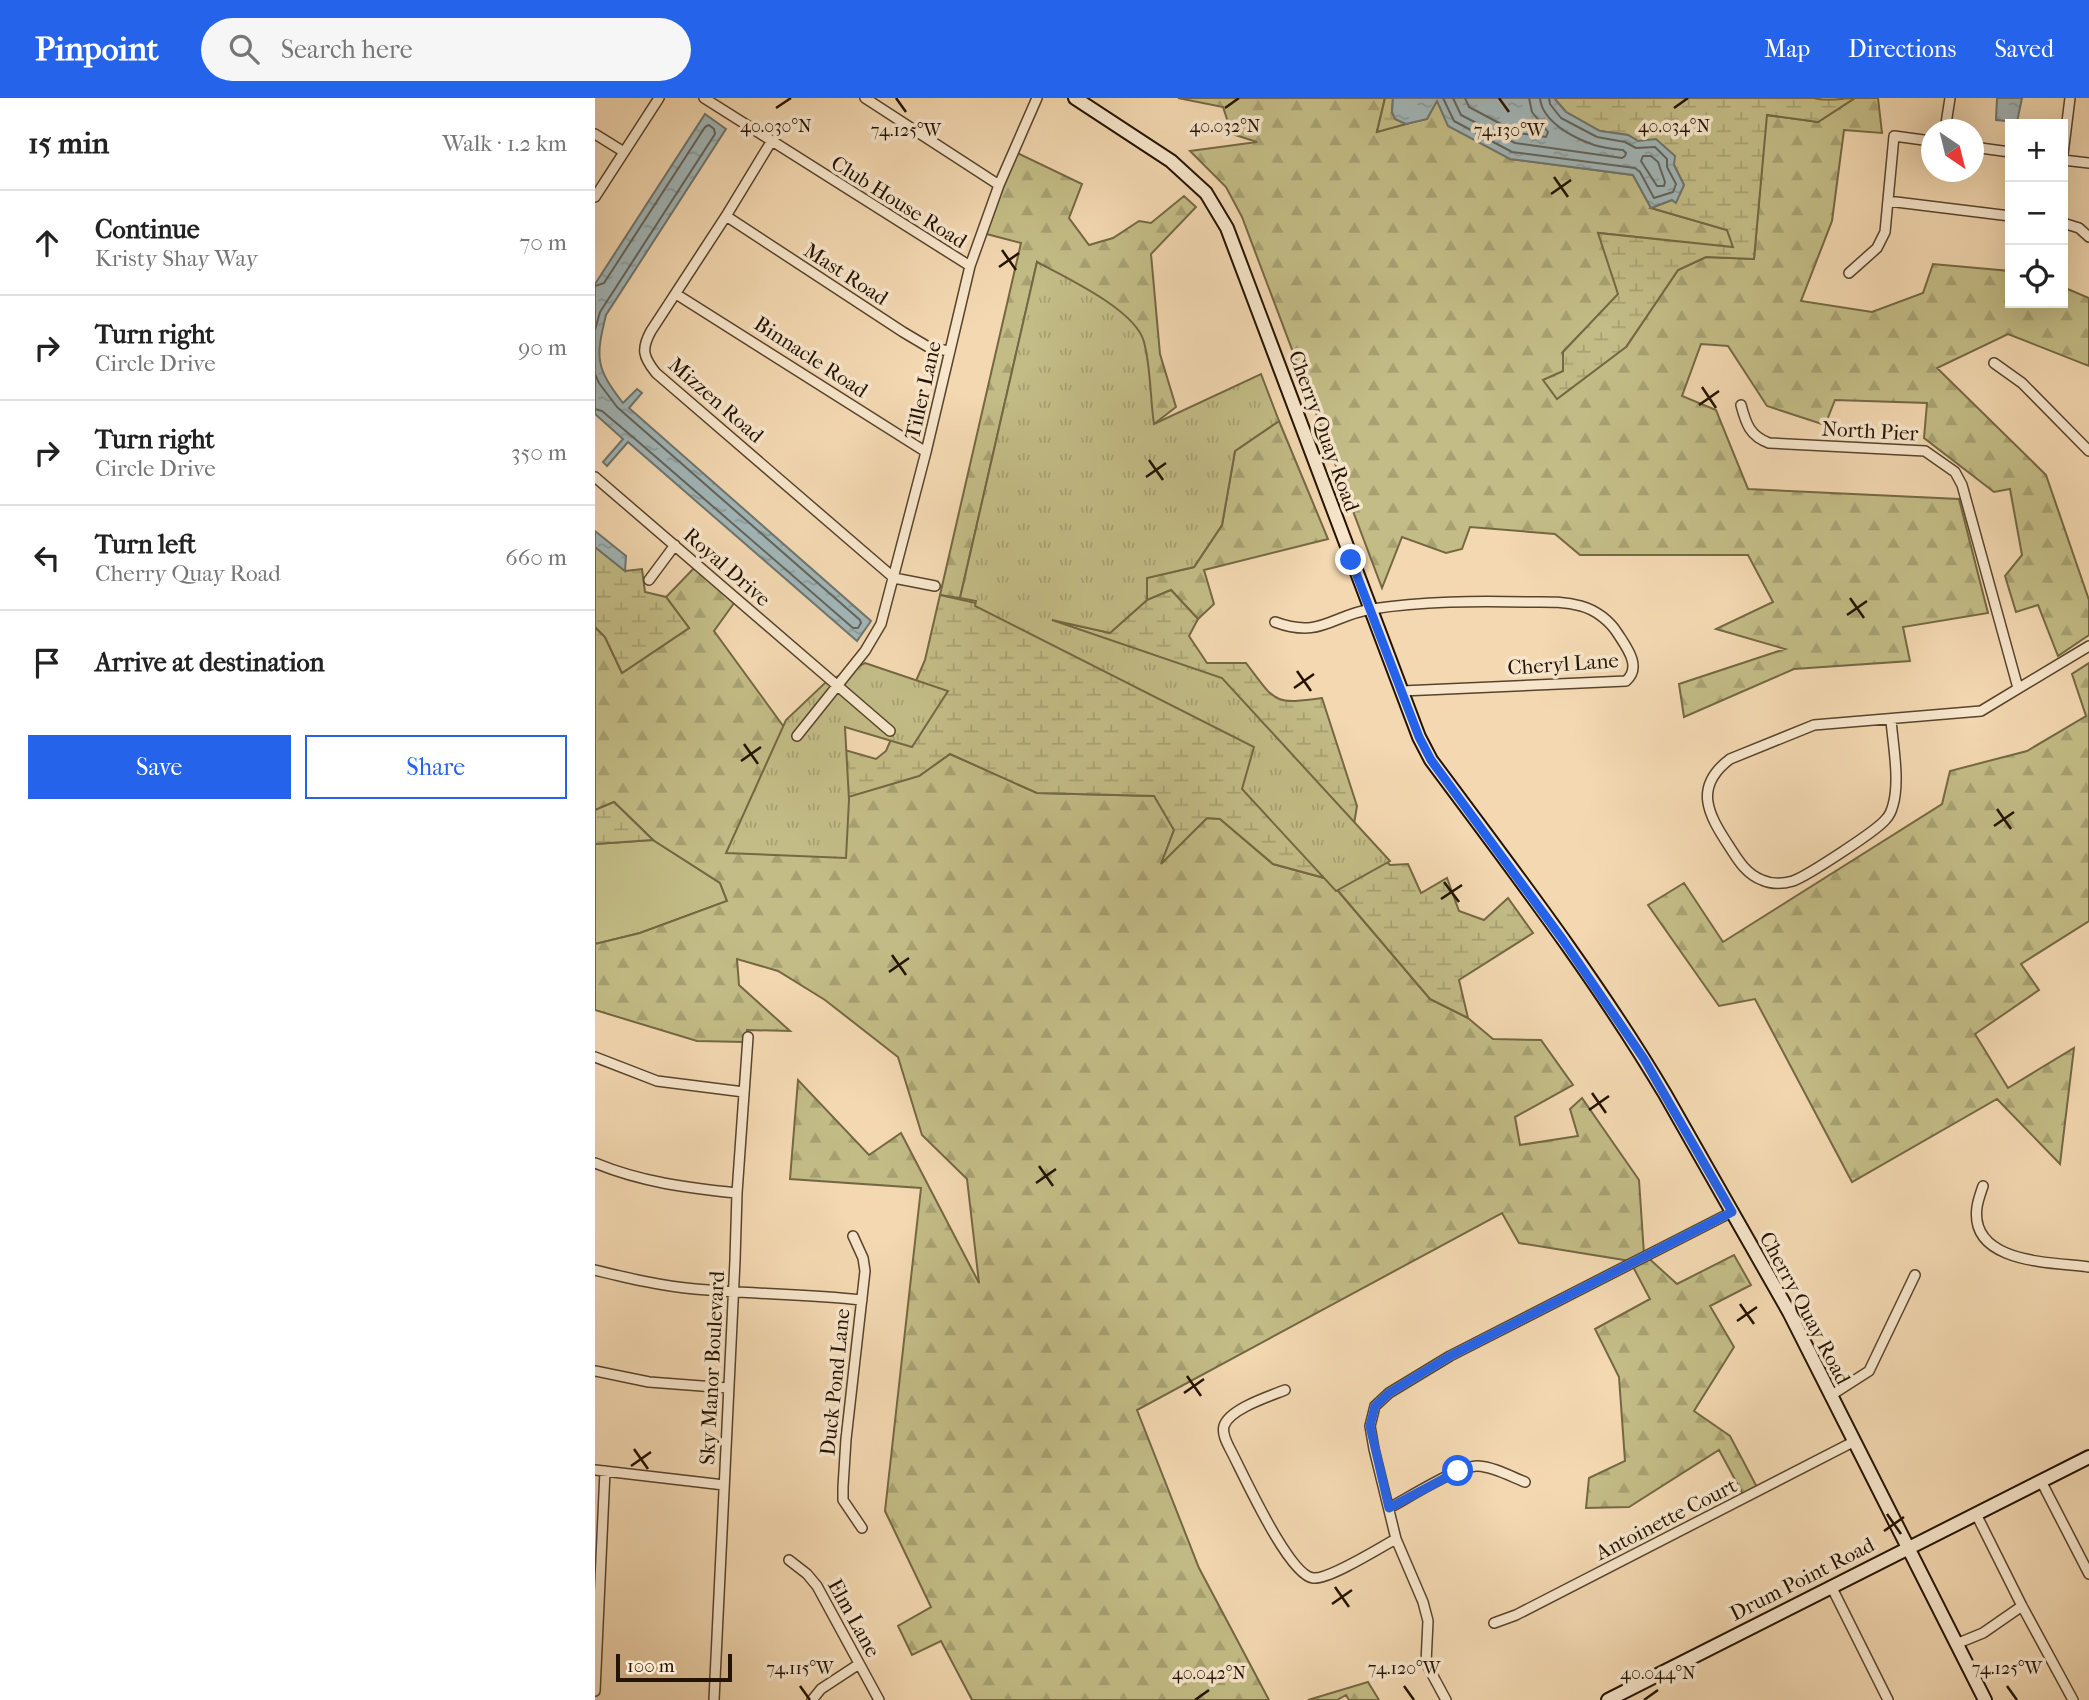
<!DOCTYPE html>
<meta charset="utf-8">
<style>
:root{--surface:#fff;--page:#f6f6f6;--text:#222;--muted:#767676;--line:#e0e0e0;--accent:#2563eb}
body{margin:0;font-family:"IM FELL French Canon",serif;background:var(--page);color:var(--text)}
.controls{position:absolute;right:21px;top:21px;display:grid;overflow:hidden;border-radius:0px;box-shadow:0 7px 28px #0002}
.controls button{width:63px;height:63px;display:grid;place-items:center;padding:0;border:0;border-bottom:2px solid var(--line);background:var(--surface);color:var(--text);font:35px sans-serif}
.compass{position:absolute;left:1326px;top:21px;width:63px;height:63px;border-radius:50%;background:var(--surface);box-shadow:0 7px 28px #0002;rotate:145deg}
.scale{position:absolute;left:21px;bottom:18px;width:116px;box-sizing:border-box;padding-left:7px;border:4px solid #241300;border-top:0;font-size:19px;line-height:24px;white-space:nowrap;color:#241300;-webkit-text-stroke:5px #f7e6cc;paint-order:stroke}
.stop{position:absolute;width:21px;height:21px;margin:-16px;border:5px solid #2563eb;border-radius:50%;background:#fff}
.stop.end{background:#2563eb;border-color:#fff;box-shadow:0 2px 7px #0008}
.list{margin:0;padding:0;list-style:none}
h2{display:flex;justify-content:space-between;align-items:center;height:91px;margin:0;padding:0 28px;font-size:30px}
h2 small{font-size:23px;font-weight:400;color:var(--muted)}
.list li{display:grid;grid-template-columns:46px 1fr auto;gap:21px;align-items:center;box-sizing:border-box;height:105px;padding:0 28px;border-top:2px solid var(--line)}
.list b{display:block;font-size:26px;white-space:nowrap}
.list p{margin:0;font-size:23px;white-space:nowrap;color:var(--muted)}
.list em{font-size:23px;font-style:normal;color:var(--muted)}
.actions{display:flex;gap:14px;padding:21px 28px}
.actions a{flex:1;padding:16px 0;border:2px solid var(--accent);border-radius:0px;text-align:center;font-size:24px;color:var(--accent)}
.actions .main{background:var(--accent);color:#fff}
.icon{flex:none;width:38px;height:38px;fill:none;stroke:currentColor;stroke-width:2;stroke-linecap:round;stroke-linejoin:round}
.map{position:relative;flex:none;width:1494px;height:1602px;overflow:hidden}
header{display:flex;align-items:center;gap:42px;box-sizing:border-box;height:98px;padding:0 35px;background:var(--accent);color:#fff}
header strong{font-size:33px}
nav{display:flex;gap:38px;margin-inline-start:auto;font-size:24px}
.search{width:490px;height:63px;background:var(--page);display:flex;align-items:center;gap:18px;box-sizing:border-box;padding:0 24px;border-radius:38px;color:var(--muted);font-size:26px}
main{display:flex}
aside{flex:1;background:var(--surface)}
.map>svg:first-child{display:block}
.grass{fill:#c3bc86;stroke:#746843;stroke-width:2}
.forest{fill:url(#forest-firs);stroke:#746843;stroke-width:2}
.wetland{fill:url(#wetland-marsh);stroke:#746843;stroke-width:2}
.park{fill:url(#park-tufts);stroke:#746843;stroke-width:2}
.water{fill:url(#water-ripples);stroke:#6f756e;stroke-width:2}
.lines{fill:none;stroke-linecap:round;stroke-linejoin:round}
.shore{stroke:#62645c;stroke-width:2}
.street-casing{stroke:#58442c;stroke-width:12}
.secondary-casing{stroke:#241300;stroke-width:16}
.street{stroke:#f7e6cc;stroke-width:9}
.secondary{stroke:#f7e6cc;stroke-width:12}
.route{stroke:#2563eb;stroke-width:9}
.ticks{fill:none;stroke:#241300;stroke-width:2.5}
.labels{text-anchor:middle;stroke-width:7;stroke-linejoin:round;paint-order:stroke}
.street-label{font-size:21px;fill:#241300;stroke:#f7e6cc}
.ticks-label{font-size:18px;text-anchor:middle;fill:#241300;stroke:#f7e6cc;stroke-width:7;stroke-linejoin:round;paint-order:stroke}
</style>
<header>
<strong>Pinpoint</strong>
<div class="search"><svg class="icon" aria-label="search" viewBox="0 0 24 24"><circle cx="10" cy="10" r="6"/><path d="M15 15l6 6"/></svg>Search here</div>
<nav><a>Map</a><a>Directions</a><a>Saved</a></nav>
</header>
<main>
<aside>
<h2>15 min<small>Walk · 1.2 km</small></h2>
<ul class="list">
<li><svg class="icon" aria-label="ahead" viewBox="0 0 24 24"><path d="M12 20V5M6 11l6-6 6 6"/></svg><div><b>Continue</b><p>Kristy Shay Way</p></div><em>70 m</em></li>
<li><svg class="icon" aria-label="right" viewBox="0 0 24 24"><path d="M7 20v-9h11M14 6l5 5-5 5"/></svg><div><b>Turn right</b><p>Circle Drive</p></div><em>90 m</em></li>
<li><svg class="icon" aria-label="right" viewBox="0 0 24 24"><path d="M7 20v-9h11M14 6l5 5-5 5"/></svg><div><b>Turn right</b><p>Circle Drive</p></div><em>350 m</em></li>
<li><svg class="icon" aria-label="left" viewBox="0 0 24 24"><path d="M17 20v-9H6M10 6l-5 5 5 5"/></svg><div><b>Turn left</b><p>Cherry Quay Road</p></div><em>660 m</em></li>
<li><svg class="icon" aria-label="arrive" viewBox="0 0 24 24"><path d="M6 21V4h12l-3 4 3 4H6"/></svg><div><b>Arrive at destination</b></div></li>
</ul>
<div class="actions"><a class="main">Save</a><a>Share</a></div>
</aside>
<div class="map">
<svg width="1494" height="1602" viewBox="0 0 1494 1602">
<defs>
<pattern id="forest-firs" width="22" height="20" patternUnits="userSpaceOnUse" patternTransform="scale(1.75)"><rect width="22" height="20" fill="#c3bc86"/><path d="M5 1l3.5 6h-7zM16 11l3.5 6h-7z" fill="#a7a172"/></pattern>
<pattern id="wetland-marsh" width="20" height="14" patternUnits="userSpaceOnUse" patternTransform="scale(1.75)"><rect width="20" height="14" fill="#c3bc86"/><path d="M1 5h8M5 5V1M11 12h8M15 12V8" fill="none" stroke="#a7a172"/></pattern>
<pattern id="park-tufts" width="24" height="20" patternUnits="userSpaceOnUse" patternTransform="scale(1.75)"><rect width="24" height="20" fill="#c3bc86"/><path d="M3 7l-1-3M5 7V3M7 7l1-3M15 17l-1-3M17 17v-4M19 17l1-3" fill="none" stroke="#a7a172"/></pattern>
<pattern id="water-ripples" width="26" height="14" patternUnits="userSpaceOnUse" patternTransform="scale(1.75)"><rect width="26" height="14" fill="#a1b6b8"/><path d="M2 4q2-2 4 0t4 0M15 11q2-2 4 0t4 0" fill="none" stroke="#8a9c9c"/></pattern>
</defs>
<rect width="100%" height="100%" fill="#f3d8b1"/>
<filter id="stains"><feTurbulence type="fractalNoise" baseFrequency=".00286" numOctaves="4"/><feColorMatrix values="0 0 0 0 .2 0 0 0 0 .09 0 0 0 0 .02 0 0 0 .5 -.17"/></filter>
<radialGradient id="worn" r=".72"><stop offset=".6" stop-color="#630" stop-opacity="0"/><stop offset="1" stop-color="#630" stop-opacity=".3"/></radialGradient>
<path class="grass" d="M 58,742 L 125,785 L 132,803 L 45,835 L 0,846 L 0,746 Z"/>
<path class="forest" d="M 583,0 L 790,0 L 782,33 L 832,21 L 842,2 L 915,61 L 1038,77 L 1056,110 L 1132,132 L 1139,150 L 1004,135 L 1024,196 L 968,254 L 1031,249 L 1083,172 L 1111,159 L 1159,161 L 1171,17 L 1223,24 L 1260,0 L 1283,0 L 1287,35 L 1249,32 L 1237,123 L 1206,203 L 1277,214 L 1328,195 L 1338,166 L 1415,173 L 1415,205 L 1468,205 L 1468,189 L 1494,200 L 1494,268 L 1413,236 L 1342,270 L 1451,377 L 1494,502 L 1494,537 L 1463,558 L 1443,507 L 1421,514 L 1410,478 L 1427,457 L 1415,391 L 1399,394 L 1329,340 L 1332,305 L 1240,302 L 1230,327 L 1172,308 L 1133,248 L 1106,246 L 1087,298 L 1121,312 L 1153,391 L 1364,401 L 1393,515 L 1308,529 L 1315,563 L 1199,571 L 1089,619 L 1084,586 L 1190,551 L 1121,531 L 1178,504 L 1153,457 L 985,457 L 960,436 L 875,429 L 867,451 L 851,455 L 807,439 L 787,490 L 647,119 L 631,89 L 595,53 L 662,44 L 637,36 L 628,9 Z
M 416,52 L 487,86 L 474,120 L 494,147 L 518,140 L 544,123 L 556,125 L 589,98 L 601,109 L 556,156 L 565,256 L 581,309 L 559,326 L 442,164 L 365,500 L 345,497 L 426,145 L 384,134 Z
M 684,323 L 733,441 L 609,472 L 619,506 L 603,521 L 576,492 L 552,502 L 551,480 L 599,469 L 627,427 L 640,353 Z
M 103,466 L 142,501 L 119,533 L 194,636 L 324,678 L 355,656 L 442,695 L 560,698 L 579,732 L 567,764 L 612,720 L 625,721 L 678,766 L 733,781 L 835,901 L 873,920 L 898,941 L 946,942 L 978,987 L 920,1019 L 925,1047 L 983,1038 L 975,1011 L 987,1000 L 1044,1082 L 1049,1156 L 1082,1186 L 1139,1157 L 1156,1187 L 1115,1208 L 1139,1249 L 1099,1313 L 1135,1338 L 1164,1393 L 1150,1400 L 1124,1352 L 1034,1409 L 991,1410 L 994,1380 L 1030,1363 L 1024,1279 L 1000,1231 L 1055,1201 L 1035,1163 L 924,1145 L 907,1115 L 542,1312 L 604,1470 L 674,1602 L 377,1602 L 346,1543 L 317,1557 L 303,1528 L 336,1509 L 290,1413 L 326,1090 L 195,1081 L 203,982 L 274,1057 L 306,1035 L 384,1185 L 372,1081 L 327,1037 L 303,959 L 230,902 L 183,873 L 142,861 L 144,887 L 195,933 L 152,932 L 153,939 L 150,944 L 102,943 L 0,912 L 0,846 L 45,835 L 132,803 L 125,785 L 58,742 L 19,704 L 0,712 L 0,529 L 10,539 L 27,575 L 94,530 L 71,499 Z
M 1494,565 L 1494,823 L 1426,866 L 1444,892 L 1380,936 L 1413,990 L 1479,950 L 1465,1066 L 1402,1001 L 1257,1084 L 1160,901 L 1124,908 L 1053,807 L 1089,785 L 1128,844 L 1347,706 L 1355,673 L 1432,653 L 1491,618 L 1477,576 Z
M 773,1584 L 784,1602 L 754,1602 L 751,1597 L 742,1602 L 713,1602 Z"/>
<path class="wetland" d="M 790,0 L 798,0 L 797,14 L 800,21 L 811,26 L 782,34 Z
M 959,0 L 1219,0 C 1233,4 1246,0 1260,0 L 1223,24 L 1172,17 L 1159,161 L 1111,159 L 1083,172 L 1031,249 L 962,301 L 948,282 L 968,273 L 968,254 L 1023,196 L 1003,135 L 1138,149 L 1132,132 L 1056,110 L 1077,102 L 1080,104 L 1089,87 L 1079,67 L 1033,37 L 1005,33 L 971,14 Z
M 0,449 L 30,473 L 47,471 L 50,494 L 71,499 L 94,530 L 27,575 L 10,539 L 0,529 Z
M 576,492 L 603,521 L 594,538 L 612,565 L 651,565 C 681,604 677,607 727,600 L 762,708 L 758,732 L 795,767 L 813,766 L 826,795 L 852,780 L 864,813 L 889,822 L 913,800 L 938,835 L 864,882 L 873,920 L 835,901 L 733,781 L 678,766 L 625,721 L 612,720 L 566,766 L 579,732 L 559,698 L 442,695 L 355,656 L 324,678 L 233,705 L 229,646 L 281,661 L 291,653 L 330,562 L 345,497 L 515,535 L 552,502 Z
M 19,704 L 58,742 L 0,746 L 0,712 Z"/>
<path class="park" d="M 442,164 C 470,179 541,212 549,244 C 556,270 555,300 559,326 L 666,276 L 684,323 L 640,353 L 627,427 L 599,469 L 552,480 L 552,502 L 515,535 L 457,522 L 627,580 L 795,763 L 741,793 L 647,691 L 659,649 L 380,508 L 381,503 L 365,500 Z
M 270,565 L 353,593 L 317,649 L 250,629 L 254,702 L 251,760 L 131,755 L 191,622 L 231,584 Z"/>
<path class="water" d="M 798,0 L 959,0 L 971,14 L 1005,33 L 1033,37 L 1043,43 L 1061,41 L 1080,58 L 1079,67 L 1089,87 L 1081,105 L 1077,102 L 1056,110 L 1038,77 L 915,61 L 853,28 L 842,3 L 832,21 L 811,26 L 800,21 L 797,14 Z
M 1402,0 L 1427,0 L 1422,24 L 1401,22 Z
M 110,16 L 131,31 L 11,217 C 0,261 1,270 28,305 L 42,291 L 47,295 L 34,310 L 276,523 L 262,543 L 33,344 L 12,368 L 8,364 L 28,341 L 0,316 L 0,186 Z
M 0,433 L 31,458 L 30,473 L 0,449 Z"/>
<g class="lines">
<path class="shore" d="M 848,0 L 859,23 L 917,54 L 1040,70 L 1045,74 L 1059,100 L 1078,94 L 1081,86 L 1072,69 L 1072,61 L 1060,49 L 1041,50 L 1030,44 L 1002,39 L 966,20 L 955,6 L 954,0
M 858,0 L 866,17 L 920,45 L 1027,60 L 1030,58 L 1031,55 L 1028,52 C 1019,51 1008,50 999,47 C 979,40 947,24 945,0
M 870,0 L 874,9 L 923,35 L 951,39 L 953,34 L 937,14 L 934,0
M 1048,58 L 1056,58 L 1063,64 L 1070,84 L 1069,88 L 1062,88 L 1046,63 Z
M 0,188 L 9,185 L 110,29 L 114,27 L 119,31 L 120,36 L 5,214 L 0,232
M 0,276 L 4,285 L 22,309 L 265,522 L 266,525 L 263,530 L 258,530 L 39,340 L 7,313 L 0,311"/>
<defs>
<path id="street" d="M 109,0 L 375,168
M 270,0 L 404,87
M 1350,32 L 1355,0
M 0,36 L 29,54
M 176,44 L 131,118 L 56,233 C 46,251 48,259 61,275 L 299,480 L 340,488
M 1378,49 L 1415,54
M 1468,56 L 1475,0
M 1468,62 L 1494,65
M 0,99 L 64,0
M 1293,103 L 1415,118
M 131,118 L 308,234 L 335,250 L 355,253
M 1468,125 L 1484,130 L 1494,139
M 1254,175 L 1282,150 L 1290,134 L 1299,38 L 1336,43
M 81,196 L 331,354
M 1399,265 L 1427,285 L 1494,353
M 1146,307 C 1151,326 1155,338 1174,345 L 1330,353 L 1360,374 L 1367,387 L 1423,590
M 0,379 L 295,633
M 54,482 L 80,447
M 680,524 C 726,541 737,517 777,511 C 828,503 881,503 932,504 C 950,504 968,503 986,508 C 1001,512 1015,523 1023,536 C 1032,550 1047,569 1031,583 L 807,593
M 1296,622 C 1298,647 1305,683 1298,707 C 1297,711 1294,718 1291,721 C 1283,732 1212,778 1198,783 C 1188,786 1176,786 1167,782 C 1151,776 1143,762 1134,748 C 1113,716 1098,689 1135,661 L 1219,627 L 1386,613 L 1494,548
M 202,638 L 270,553 L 286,526 L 331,354 L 375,168 L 404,87 L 442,0
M 0,959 L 62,983 L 149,994
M 0,1065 C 46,1084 92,1090 142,1095
M 1388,1088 C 1386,1094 1383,1102 1382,1109 C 1374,1166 1457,1164 1494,1169
M 258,1138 L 268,1160 L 270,1173 L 251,1341 L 248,1389 L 248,1402 L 267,1430
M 0,1172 C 33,1180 66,1188 100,1191 C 156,1196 211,1196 267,1202
M 0,1273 L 54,1284 L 133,1290
M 690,1292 C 675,1298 634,1311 629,1328 C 627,1335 631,1343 634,1349 C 647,1373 693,1477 718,1480 C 734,1482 784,1450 801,1441
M 1235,1298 L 1274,1273 L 1320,1177
M 0,1372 L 129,1387
M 1446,1383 L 1494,1476
M 794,1410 C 813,1400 865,1367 883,1368 C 899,1369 915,1378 930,1384
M 1381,1416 L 1427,1508 L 1478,1602
M 194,1462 L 212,1476 L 222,1488 L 284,1602
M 1236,1488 L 1293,1602
M 899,1525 L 921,1517 L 1258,1344
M 1361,1546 L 1388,1535 L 1427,1508
M 0,1593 L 10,1373
M 119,1602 L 140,1162 L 142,1095 L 153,939
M 217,1602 L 226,1591 L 264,1566
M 851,1602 L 831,1565 L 833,1523 L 828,1504 L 801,1441 L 779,1351 L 775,1328 L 780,1308 L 794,1295 L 855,1258 L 1137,1114"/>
<path id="secondary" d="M 480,0 L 576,63 L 611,95 L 632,130 L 824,639 L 836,662 C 917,771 1001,880 1070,996 L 1194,1214 L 1390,1602
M 1013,1602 L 1494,1359"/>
</defs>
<use href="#street" class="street-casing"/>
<use href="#secondary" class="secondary-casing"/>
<use href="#street" class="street"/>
<use href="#secondary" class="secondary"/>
</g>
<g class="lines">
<path class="route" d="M 756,462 L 824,639 L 836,662 L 968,842 L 1049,961 L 1137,1114 L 855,1258 L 794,1295 L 780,1308 L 775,1328 L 794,1410 L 863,1373"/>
</g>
<path class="ticks" d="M 301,0 L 311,14M 904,0 L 914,14M 181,10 L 196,0M 630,10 L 644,0M 1079,10 L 1093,0M 959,79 L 973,99M 956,96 L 976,82M 407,152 L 421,172M 404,169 L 424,155M 1107,289 L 1121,310M 1104,307 L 1124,293M 554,362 L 568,382M 551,379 L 571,365M 1255,500 L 1269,520M 1252,517 L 1272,503M 702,573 L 716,593M 699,590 L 719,576M 149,646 L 163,666M 146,663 L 166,649M 1402,711 L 1416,731M 1399,728 L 1419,714M 849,784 L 864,804M 846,801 L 867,787M 297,857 L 311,877M 294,874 L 314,860M 997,995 L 1011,1015M 994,1012 L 1014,998M 444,1068 L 458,1088M 441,1085 L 461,1071M 1145,1206 L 1159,1226M 1142,1223 L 1162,1209M 592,1278 L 606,1298M 589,1295 L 609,1281M 39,1351 L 53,1371M 36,1368 L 56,1354M 1292,1416 L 1306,1436M 1289,1433 L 1309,1419M 740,1489 L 754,1509M 737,1506 L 757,1492M 205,1588 L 215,1602M 809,1588 L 819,1602M 1412,1588 L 1422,1602M 600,1602 L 614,1592M 1049,1602 L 1063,1592"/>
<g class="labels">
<g class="street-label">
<text transform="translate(304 104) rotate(32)" y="7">Club House Road</text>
<text transform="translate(251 176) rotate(33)" y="7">Mast Road</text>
<text transform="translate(216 259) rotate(33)" y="7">Binnacle Road</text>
<text transform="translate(328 292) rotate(-77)" y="7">Tiller Lane</text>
<text transform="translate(121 302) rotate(41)" y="7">Mizzen Road</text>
<text transform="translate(729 333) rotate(70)" y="7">Cherry Quay Road</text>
<text transform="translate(1275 333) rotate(3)" y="7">North Pier</text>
<text transform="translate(132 469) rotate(41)" y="7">Royal Drive</text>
<text transform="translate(968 566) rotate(-4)" y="7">Cheryl Lane</text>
<text transform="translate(1210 1210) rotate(62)" y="7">Cherry Quay Road</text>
<text transform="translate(117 1270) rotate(-87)" y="7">Sky Manor Boulevard</text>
<text transform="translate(240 1284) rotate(-84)" y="7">Duck Pond Lane</text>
<text transform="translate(1071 1421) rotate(-27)" y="7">Antoinette Court</text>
<text transform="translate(1207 1481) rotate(-27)" y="7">Drum Point Road</text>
<text transform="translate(259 1520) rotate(61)" y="7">Elm Lane</text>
</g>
</g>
<g class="ticks-label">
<text x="181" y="34">40.030°N</text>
<text x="630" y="34">40.032°N</text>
<text x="1079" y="34">40.034°N</text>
<text x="311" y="38">74.125°W</text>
<text x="914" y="38">74.130°W</text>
<text x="205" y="1576">74.115°W</text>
<text x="809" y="1576">74.120°W</text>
<text x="1412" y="1576">74.125°W</text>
<text x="614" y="1581">40.042°N</text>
<text x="1063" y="1581">40.044°N</text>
</g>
<rect width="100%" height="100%" filter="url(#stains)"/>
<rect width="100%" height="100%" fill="url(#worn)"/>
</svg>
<div class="controls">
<button>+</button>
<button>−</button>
<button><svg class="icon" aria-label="locate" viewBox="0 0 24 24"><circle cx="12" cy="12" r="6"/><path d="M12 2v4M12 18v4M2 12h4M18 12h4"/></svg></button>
</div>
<svg class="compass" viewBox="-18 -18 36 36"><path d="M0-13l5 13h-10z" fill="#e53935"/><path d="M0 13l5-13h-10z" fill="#767676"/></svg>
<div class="scale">100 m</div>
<div class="stop" style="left:863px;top:1373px"></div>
<div class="stop end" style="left:756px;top:462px"></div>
</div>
</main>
